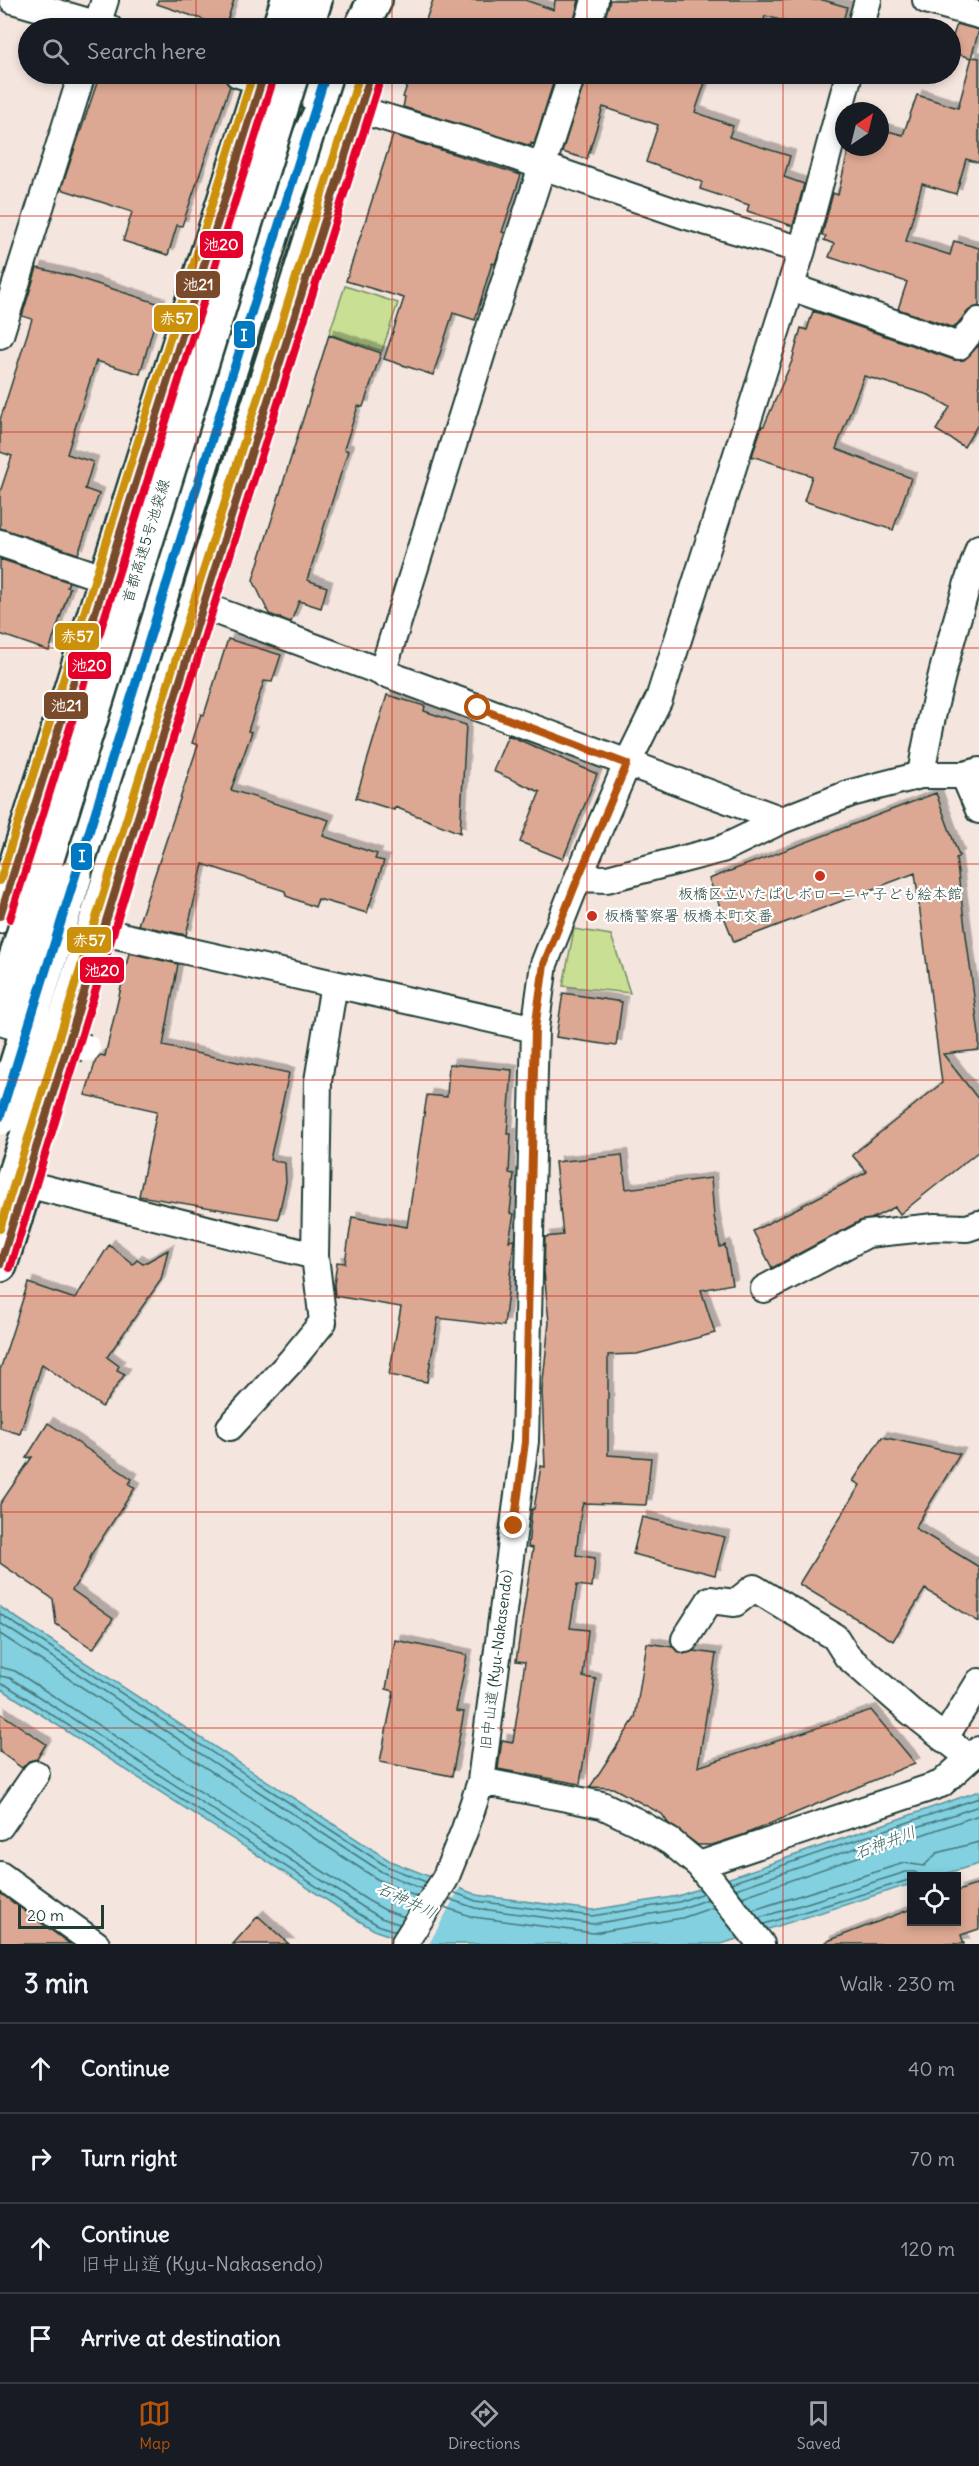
<!DOCTYPE html>
<meta charset="utf-8">
<style>
:root{--surface:#171b24;--page:#242831;--text:#f1f3f6;--muted:#9ea1a6;--line:#363941;--accent:#b45309}
body{margin:0;font-family:Delius,"Klee One",sans-serif;background:var(--page);color:var(--text)}
.controls{position:absolute;right:18px;bottom:18px;display:grid;overflow:hidden;border-radius:0px;box-shadow:0 3px 9px #0003}
.controls button{width:54px;height:54px;display:grid;place-items:center;padding:0;border:0;border-bottom:2px solid var(--line);background:var(--surface);color:var(--text);font:30px sans-serif}
.compass{position:absolute;left:835px;top:102px;width:54px;height:54px;border-radius:50%;background:var(--surface);box-shadow:0 3px 9px #0003;rotate:35deg}
.scale{position:absolute;left:18px;bottom:15px;width:86px;box-sizing:border-box;padding-left:6px;border:3px solid #1f3d34;border-top:0;font-size:16px;line-height:21px;white-space:nowrap;color:#1f3d34;-webkit-text-stroke:4px #fff;paint-order:stroke}
.stop{position:absolute;width:18px;height:18px;margin:-14px;border:4px solid #b45309;border-radius:50%;background:#fff}
.stop.end{background:#b45309;border-color:#fff;box-shadow:0 2px 6px #0008}
.list{margin:0;padding:0;list-style:none}
h2{display:flex;justify-content:space-between;align-items:center;height:78px;margin:0;padding:0 24px;font-size:26px}
h2 small{font-size:20px;font-weight:400;color:var(--muted)}
.list li{display:grid;grid-template-columns:39px 1fr auto;gap:18px;align-items:center;box-sizing:border-box;height:90px;padding:0 24px;border-top:2px solid var(--line)}
.list b{display:block;font-size:22px;white-space:nowrap}
.list p{margin:0;font-size:20px;white-space:nowrap;color:var(--muted)}
.list em{font-size:20px;font-style:normal;color:var(--muted)}
.icon{flex:none;width:33px;height:33px;fill:none;stroke:currentColor;stroke-width:2;stroke-linecap:round;stroke-linejoin:round}
.map{position:relative;flex:none;width:979px;height:1944px;overflow:hidden}
.search{position:absolute;background:var(--surface);box-shadow:0 3px 9px #0003;left:18px;right:18px;top:18px;height:66px;display:flex;align-items:center;gap:15px;box-sizing:border-box;padding:0 21px;border-radius:33px;color:var(--muted);font-size:22px}
.sheet{height:438px;background:var(--surface)}
nav{display:flex;justify-content:space-around;align-items:center;box-sizing:border-box;height:84px;border-top:2px solid var(--line);background:var(--surface);font-size:16px;color:var(--muted)}
nav a{display:grid;justify-items:center;gap:3px}
nav .on{color:var(--accent)}
.map>svg:first-child{display:block}
.green{fill:#c8df94;stroke:#748e64;stroke-width:1.5}
.water{fill:#82d0e0;stroke:#5a959b;stroke-width:1.5}
.pier{fill:#f5e5df}
.lines{fill:none;stroke-linecap:round;stroke-linejoin:round}
.shore{stroke:#477879;stroke-width:1.5}
.building{fill:#dda893;stroke:#1f3d34;stroke-width:1.5;filter:url(#shadow)}
.street-casing{stroke:#1f3d34;stroke-width:30}
.highway-casing{stroke:#1f3d34;stroke-width:38}
.street{stroke:#fff;stroke-width:26}
.highway{stroke:#fff;stroke-width:33}
.street-bridge-casing{stroke:#1f3d34;stroke-width:30;stroke-linecap:butt}
.highway-bridge-casing{stroke:#1f3d34;stroke-width:38;stroke-linecap:butt}
.street-bridge{stroke:#fff;stroke-width:26}
.highway-bridge{stroke:#fff;stroke-width:33}
.bus-1-casing{stroke:#fff;stroke-width:12}
.bus-2-casing{stroke:#fff;stroke-width:12}
.bus-3-casing{stroke:#fff;stroke-width:12}
.bus-1{stroke:#7a4b2a;stroke-width:8}
.bus-2{stroke:#e4002b;stroke-width:8}
.bus-3{stroke:#cc910a;stroke-width:8}
.metro-1-casing{stroke:#fff;stroke-width:14}
.metro-1{stroke:#0079c2;stroke-width:9}
.route{stroke:#b45309;stroke-width:8}
.grid{fill:none;stroke:#c8321e;stroke-width:1.5;stroke-opacity:0.55}
.poi-dot{fill:#c8321e;stroke:#fff;stroke-width:2}
.labels{text-anchor:middle;stroke-width:4.5;stroke-linejoin:round;paint-order:stroke}
.street-label{font-size:15px;fill:#1f3d34;stroke:#fff}
.poi-label{font-size:15px;fill:#1f3d34;stroke:#fff}
.water-label{font-size:16px;font-style:italic;fill:#38625f;stroke:#fff}
.line-badge{stroke:#fff;stroke-width:2}
.badge-label{font-size:16px;text-anchor:middle;font-weight:bold;fill:#fff}
</style>
<div class="map">
<svg width="979" height="1944" viewBox="0 0 979 1944">
<defs>
<filter id="shadow"><feDropShadow dx="5.5" dy="-5.5" stdDeviation="0" flood-color="#0004"/></filter>
</defs>
<rect width="100%" height="100%" fill="#f5e5df"/>
<filter id="ink" filterUnits="userSpaceOnUse"><feTurbulence type="fractalNoise" baseFrequency=".0167" numOctaves="2"/><feDisplacementMap in="SourceGraphic" scale="12" xChannelSelector="R" yChannelSelector="G"/><feConvolveMatrix kernelMatrix="1 2 1 2 8 2 1 2 1" color-interpolation-filters="sRGB"/></filter>
<g filter="url(#ink)">
<path class="green" d="M 345,286 L 398,303 L 382,351 L 329,334 Z
M 574,929 L 611,935 L 630,993 L 563,986 Z"/>
<path class="water" d="M 0,1607 L 390,1861 L 477,1895 L 592,1910 L 678,1896 L 979,1791 L 979,1864 L 937,1876 L 912,1876 L 911,1884 L 721,1944 L 415,1944 L 376,1931 L 356,1919 L 0,1688 Z"/>
<path class="pier" d="M 430,1874 L 461,1886 L 429,1944 L 406,1944 L 390,1938 Z"/>
<g class="lines">
<path class="shore" d="M 0,1614 L 386,1866 L 426,1882
M 0,1623 L 382,1872 L 422,1889
M 0,1634 L 377,1879 L 417,1897
M 0,1667 L 15,1671 L 367,1900 L 385,1910 L 404,1917
M 0,1676 L 10,1678 L 363,1907 L 381,1918 L 399,1924
M 0,1684 L 6,1685 L 359,1914 L 378,1925 L 395,1931
M 731,1883 L 979,1798
M 736,1889 L 979,1806
M 453,1892 L 476,1901 L 592,1916 L 679,1902 L 703,1893
M 742,1897 L 979,1815
M 449,1899 L 475,1908 L 593,1924 L 680,1909 L 708,1899
M 444,1907 L 473,1917 L 593,1933 L 682,1918 L 714,1907
M 753,1910 L 904,1863 L 924,1866 L 937,1853 L 979,1842
M 759,1918 L 906,1872 L 915,1872 L 921,1876
M 764,1924 L 912,1879"/>
</g>
<path class="building" d="M 158,0 L 234,0 L 225,27 L 157,4 Z
M 433,0 L 525,0 L 554,10 L 555,0 L 579,0 L 572,28 L 423,28 Z
M 610,0 L 823,0 L 847,7 L 841,28 L 809,28 L 765,16 L 762,28 L 602,28 Z
M 957,24 L 979,30 L 971,58 L 951,52 L 951,42 Z
M 972,57 L 979,58 L 979,163 L 966,159 L 956,194 L 922,184 L 906,241 L 950,255 L 954,241 L 979,248 L 979,306 L 968,311 L 954,328 L 898,309 L 907,282 L 829,257 L 834,244 L 824,240 L 826,236 L 822,235 L 833,193 L 838,195 L 849,147 L 880,147 L 880,129 L 903,135 L 917,95 L 958,108 Z
M 100,74 L 212,74 L 224,78 L 230,86 L 182,226 L 177,225 L 168,255 L 123,241 L 132,212 L 61,189 Z
M 411,74 L 556,74 L 534,144 L 531,143 L 531,146 L 403,107 L 405,98 L 403,97 Z
M 587,74 L 708,74 L 695,112 L 733,126 L 729,137 L 790,156 L 784,177 L 804,184 L 793,226 L 747,211 L 749,205 L 700,189 L 702,182 L 646,162 L 658,125 L 603,107 L 587,159 L 562,152 Z
M 393,135 L 521,175 L 502,232 L 505,233 L 495,264 L 492,263 L 475,320 L 453,313 L 433,375 L 384,359 L 404,298 L 346,281 Z
M 37,268 L 72,276 L 160,304 L 140,374 L 96,361 L 67,454 L 93,462 L 85,489 L 99,494 L 78,554 L 0,528 L 0,492 L 12,456 L 0,452 L 0,420 L 32,319 L 22,316 Z
M 813,311 L 954,360 L 964,360 L 979,345 L 979,423 L 964,447 L 936,430 L 950,407 L 929,395 L 864,376 L 836,449 L 911,478 L 893,530 L 804,501 L 812,476 L 752,456 L 762,426 L 764,426 L 792,361 L 801,328 L 807,330 Z
M 329,335 L 381,353 L 363,407 L 358,406 L 344,449 L 348,451 L 307,580 L 327,587 L 321,608 L 299,601 L 291,622 L 269,614 L 253,580 Z
M 0,559 L 69,582 L 67,587 L 70,588 L 49,651 L 0,634 Z
M 228,639 L 281,655 L 272,682 L 264,681 L 248,731 L 252,732 L 231,790 L 329,820 L 323,836 L 377,854 L 375,859 L 384,861 L 367,913 L 318,899 L 315,907 L 286,896 L 285,891 L 203,864 L 186,935 L 138,925 L 198,745 L 192,743 L 201,714 L 204,715 Z
M 387,695 L 425,706 L 424,711 L 466,725 L 460,833 L 395,807 L 394,810 L 356,798 Z
M 508,735 L 597,774 L 563,859 L 520,842 L 540,792 L 493,771 Z
M 936,793 L 959,856 L 956,858 L 979,1035 L 979,1050 L 943,1054 L 979,1100 L 979,1151 L 900,1214 L 895,1207 L 871,1219 L 860,1221 L 772,1268 L 753,1231 L 867,1172 L 852,1155 L 942,1083 L 915,873 L 734,942 L 709,879 Z
M 129,953 L 178,964 L 163,1046 L 289,1073 L 270,1160 L 285,1163 L 286,1182 L 278,1219 L 139,1196 L 157,1111 L 85,1095 L 96,1060 L 100,1055 L 105,1056 Z
M 563,993 L 622,1002 L 616,1046 L 556,1037 Z
M 449,1064 L 512,1070 L 507,1134 L 511,1134 L 509,1173 L 514,1174 L 510,1213 L 514,1214 L 509,1241 L 514,1240 L 504,1326 L 438,1318 L 427,1382 L 389,1375 L 401,1307 L 335,1296 L 334,1285 L 337,1262 L 345,1263 L 352,1217 L 407,1227 L 427,1095 L 447,1097 Z
M 622,1155 L 626,1189 L 711,1178 L 714,1216 L 720,1247 L 725,1245 L 732,1284 L 701,1290 L 715,1333 L 637,1354 L 608,1355 L 608,1455 L 651,1458 L 646,1505 L 583,1503 L 581,1511 L 576,1555 L 595,1558 L 592,1587 L 577,1585 L 570,1628 L 588,1630 L 583,1677 L 596,1679 L 580,1784 L 498,1769 L 502,1740 L 513,1742 L 525,1662 L 516,1661 L 533,1548 L 528,1547 L 532,1509 L 534,1509 L 541,1466 L 545,1467 L 542,1391 L 549,1322 L 544,1271 L 545,1237 L 563,1235 L 555,1162 Z
M 109,1245 L 133,1264 L 137,1260 L 143,1264 L 168,1250 L 161,1280 L 107,1357 L 119,1366 L 117,1370 L 125,1374 L 102,1407 L 42,1364 L 20,1434 L 0,1428 L 0,1370 L 28,1283 L 75,1299 Z
M 48,1423 L 132,1479 L 129,1484 L 135,1488 L 92,1553 L 86,1569 L 72,1590 L 113,1619 L 93,1649 L 56,1624 L 53,1599 L 0,1563 L 0,1504 L 32,1457 L 26,1458 Z
M 882,1437 L 960,1454 L 915,1528 L 979,1567 L 979,1622 L 925,1589 L 893,1641 L 799,1584 L 860,1485 L 853,1481 Z
M 642,1517 L 725,1537 L 715,1575 L 633,1554 Z
M 395,1640 L 467,1655 L 456,1711 L 464,1712 L 452,1776 L 380,1762 L 394,1691 L 386,1689 Z
M 647,1643 L 673,1647 L 684,1654 L 694,1651 L 716,1654 L 698,1767 L 871,1710 L 915,1763 L 743,1835 L 712,1845 L 698,1845 L 668,1823 L 662,1814 L 613,1788 L 590,1787 L 635,1718 Z
M 0,1713 L 46,1744 L 37,1759 L 29,1761 L 22,1768 L 0,1752 Z
M 979,1884 L 979,1929 L 961,1935 L 964,1944 L 825,1944 L 825,1942 L 911,1909 L 912,1922 L 957,1922 L 957,1891 Z
M 0,1893 L 70,1944 L 0,1944 Z
M 258,1916 L 289,1944 L 233,1944 Z"/>
<g class="lines">
<defs>
<path id="street" d="M 13,0 L 109,28
M 926,0 L 979,15
M 96,28 L 105,0
M 587,28 L 595,0
M 860,28 L 868,0
M 238,74 L 499,151 L 684,215 L 802,250
M 791,287 L 959,346 L 979,321
M 0,335 L 82,74
M 0,543 L 106,579
M 203,606 L 782,820
M 382,673 L 482,352 L 572,74
M 921,775 C 933,698 955,622 979,548
M 964,775 L 979,810
M 578,878 L 607,879 L 722,849 L 782,820 L 851,793 L 921,775 L 964,775 L 979,771
M 41,921 L 103,932 L 535,1029
M 26,1184 L 315,1256
M 764,1289 L 867,1234 L 935,1227 L 967,1228 L 979,1224
M 230,1427 L 291,1361 L 323,1322 L 315,1256 L 318,1081 L 334,984
M 685,1639 L 710,1600 L 735,1603 L 754,1588 L 835,1637 L 847,1656 L 911,1712 L 970,1758
M 944,1739 L 979,1682
M 481,1781 L 602,1805 L 637,1822 L 671,1842 L 699,1865 L 761,1944
M 0,1826 L 36,1774
M 699,1865 L 941,1784 L 979,1750
M 0,1875 L 96,1944
M 404,1944 L 445,1879 L 465,1829 L 481,1781 L 525,1441 L 535,1029 L 544,964 L 578,878 L 627,764 L 659,699 L 802,250 L 849,74"/>
<path id="highway" d="M 279,28 L 288,0
M 306,28 L 315,0
M 361,28 L 375,0
M 75,876 L 276,221 L 307,141 L 339,74
M 0,916 L 264,74
M 0,1265 L 25,1187"/>
</defs>
<use href="#street" class="street-casing"/>
<use href="#highway" class="highway-casing"/>
<use href="#street" class="street"/>
<use href="#highway" class="highway"/>
<defs>
<path id="street-bridge" d="M 0,1022 L 87,1048"/>
<path id="highway-bridge" d="M 0,1009 L 292,74
M 0,1118 L 75,876
M 0,1218 L 65,1020 L 363,74"/>
</defs>
<use href="#street-bridge" class="street-bridge-casing"/>
<use href="#highway-bridge" class="highway-bridge-casing"/>
<use href="#street-bridge" class="street-bridge"/>
<use href="#highway-bridge" class="highway-bridge"/>
<defs>
<path id="bus-1" d="M 0,916 L 264,74
M 0,1265 L 203,606 L 371,74"/>
<path id="bus-2" d="M 10,919 L 274,77
M 10,1268 L 213,609 L 381,77"/>
<path id="bus-3" d="M 0,881 L 253,74
M 0,1229 L 193,603 L 360,74"/>
</defs>
<use href="#bus-1" class="bus-1-casing"/>
<use href="#bus-2" class="bus-2-casing"/>
<use href="#bus-3" class="bus-3-casing"/>
<use href="#bus-1" class="bus-1"/>
<use href="#bus-2" class="bus-2"/>
<use href="#bus-3" class="bus-3"/>
<defs>
<path id="metro-1" d="M 0,1117 L 326,74"/>
</defs>
<use href="#metro-1" class="metro-1-casing"/>
<use href="#metro-1" class="metro-1"/>
</g>
</g>
<g class="lines" filter="url(#ink)">
<path class="route" d="M 478,708 L 627,764 L 578,878 L 544,964 L 535,1029 L 525,1442 L 514,1526"/>
</g>
<path class="grid" d="M 196,0 L 196,28M 392,0 L 392,28M 587,0 L 587,28M 783,0 L 783,28M 196,74 L 196,1944M 392,74 L 392,1944M 587,74 L 587,1944M 783,74 L 783,1944M 0,216 L 979,216M 0,432 L 979,432M 0,648 L 979,648M 0,864 L 979,864M 0,1080 L 979,1080M 0,1296 L 979,1296M 0,1512 L 979,1512M 0,1728 L 979,1728"/>
<g class="poi-dot">
<circle cx="820" cy="876" r="6"/>
<circle cx="592" cy="916" r="6"/>
</g>
<g class="labels">
<g class="street-label">
<text transform="translate(146 541) rotate(-73)" y="5">首都高速5号池袋線</text>
<text transform="translate(497 1655) rotate(-83)" y="5">旧中山道 (Kyu-Nakasendo）</text>
</g>
<g class="poi-label">
<text x="820" y="899">板橋区立いたばしボローニャ子ども絵本館</text>
<text x="604" y="921" text-anchor="start">板橋警察署 板橋本町交番</text>
</g>
<g class="water-label">
<text transform="translate(885 1842) rotate(-21)" y="6">石神井川</text>
<text transform="translate(407 1900) rotate(25)" y="6">石神井川</text>
</g>
</g>
<g class="line-badge">
<rect x="199" y="230" width="45" height="29" rx="6" fill="#e4002b"/>
<rect x="175" y="270" width="46" height="29" rx="6" fill="#7a4b2a"/>
<rect x="153" y="304" width="46" height="29" rx="6" fill="#cc910a"/>
<rect x="233" y="320" width="23" height="29" rx="6" fill="#0079c2"/>
<rect x="54" y="622" width="46" height="29" rx="6" fill="#cc910a"/>
<rect x="67" y="651" width="45" height="29" rx="6" fill="#e4002b"/>
<rect x="43" y="691" width="46" height="29" rx="6" fill="#7a4b2a"/>
<rect x="70" y="842" width="23" height="29" rx="6" fill="#0079c2"/>
<rect x="66" y="926" width="46" height="28" rx="6" fill="#cc910a"/>
<rect x="79" y="956" width="46" height="28" rx="6" fill="#e4002b"/>
</g>
<g class="badge-label">
<text x="221" y="250">池20</text>
<text x="198" y="290">池21</text>
<text x="176" y="324">赤57</text>
<text x="244" y="341">I</text>
<text x="77" y="642">赤57</text>
<text x="89" y="671">池20</text>
<text x="66" y="711">池21</text>
<text x="82" y="862">I</text>
<text x="89" y="946">赤57</text>
<text x="102" y="976">池20</text>
</g>
</svg>
<div class="controls">
<button><svg class="icon" aria-label="locate" viewBox="0 0 24 24"><circle cx="12" cy="12" r="6"/><path d="M12 2v4M12 18v4M2 12h4M18 12h4"/></svg></button>
</div>
<svg class="compass" viewBox="-18 -18 36 36"><path d="M0-13l5 13h-10z" fill="#e53935"/><path d="M0 13l5-13h-10z" fill="#9ea1a6"/></svg>
<div class="scale">20 m</div>
<div class="stop" style="left:478px;top:708px"></div>
<div class="stop end" style="left:514px;top:1526px"></div>
<div class="search"><svg class="icon" aria-label="search" viewBox="0 0 24 24"><circle cx="10" cy="10" r="6"/><path d="M15 15l6 6"/></svg>Search here</div>
</div>
<section class="sheet">
<h2>3 min<small>Walk · 230 m</small></h2>
<ul class="list">
<li><svg class="icon" aria-label="ahead" viewBox="0 0 24 24"><path d="M12 20V5M6 11l6-6 6 6"/></svg><div><b>Continue</b></div><em>40 m</em></li>
<li><svg class="icon" aria-label="right" viewBox="0 0 24 24"><path d="M7 20v-9h11M14 6l5 5-5 5"/></svg><div><b>Turn right</b></div><em>70 m</em></li>
<li><svg class="icon" aria-label="ahead" viewBox="0 0 24 24"><path d="M12 20V5M6 11l6-6 6 6"/></svg><div><b>Continue</b><p>旧中山道 (Kyu-Nakasendo）</p></div><em>120 m</em></li>
<li><svg class="icon" aria-label="arrive" viewBox="0 0 24 24"><path d="M6 21V4h12l-3 4 3 4H6"/></svg><div><b>Arrive at destination</b></div></li>
</ul>
</section>
<nav>
<a class="on"><svg class="icon" aria-label="map" viewBox="0 0 24 24"><path d="M3 6l6-2 6 2 6-2v14l-6 2-6-2-6 2zM9 4v14M15 6v14"/></svg>Map</a>
<a><svg class="icon" aria-label="directions" viewBox="0 0 24 24"><path d="M12 3l9 9-9 9-9-9zM9 14v-3h6M13 9l2 2-2 2"/></svg>Directions</a>
<a><svg class="icon" aria-label="saved" viewBox="0 0 24 24"><path d="M7 4h10v16l-5-4-5 4z"/></svg>Saved</a>
</nav>
